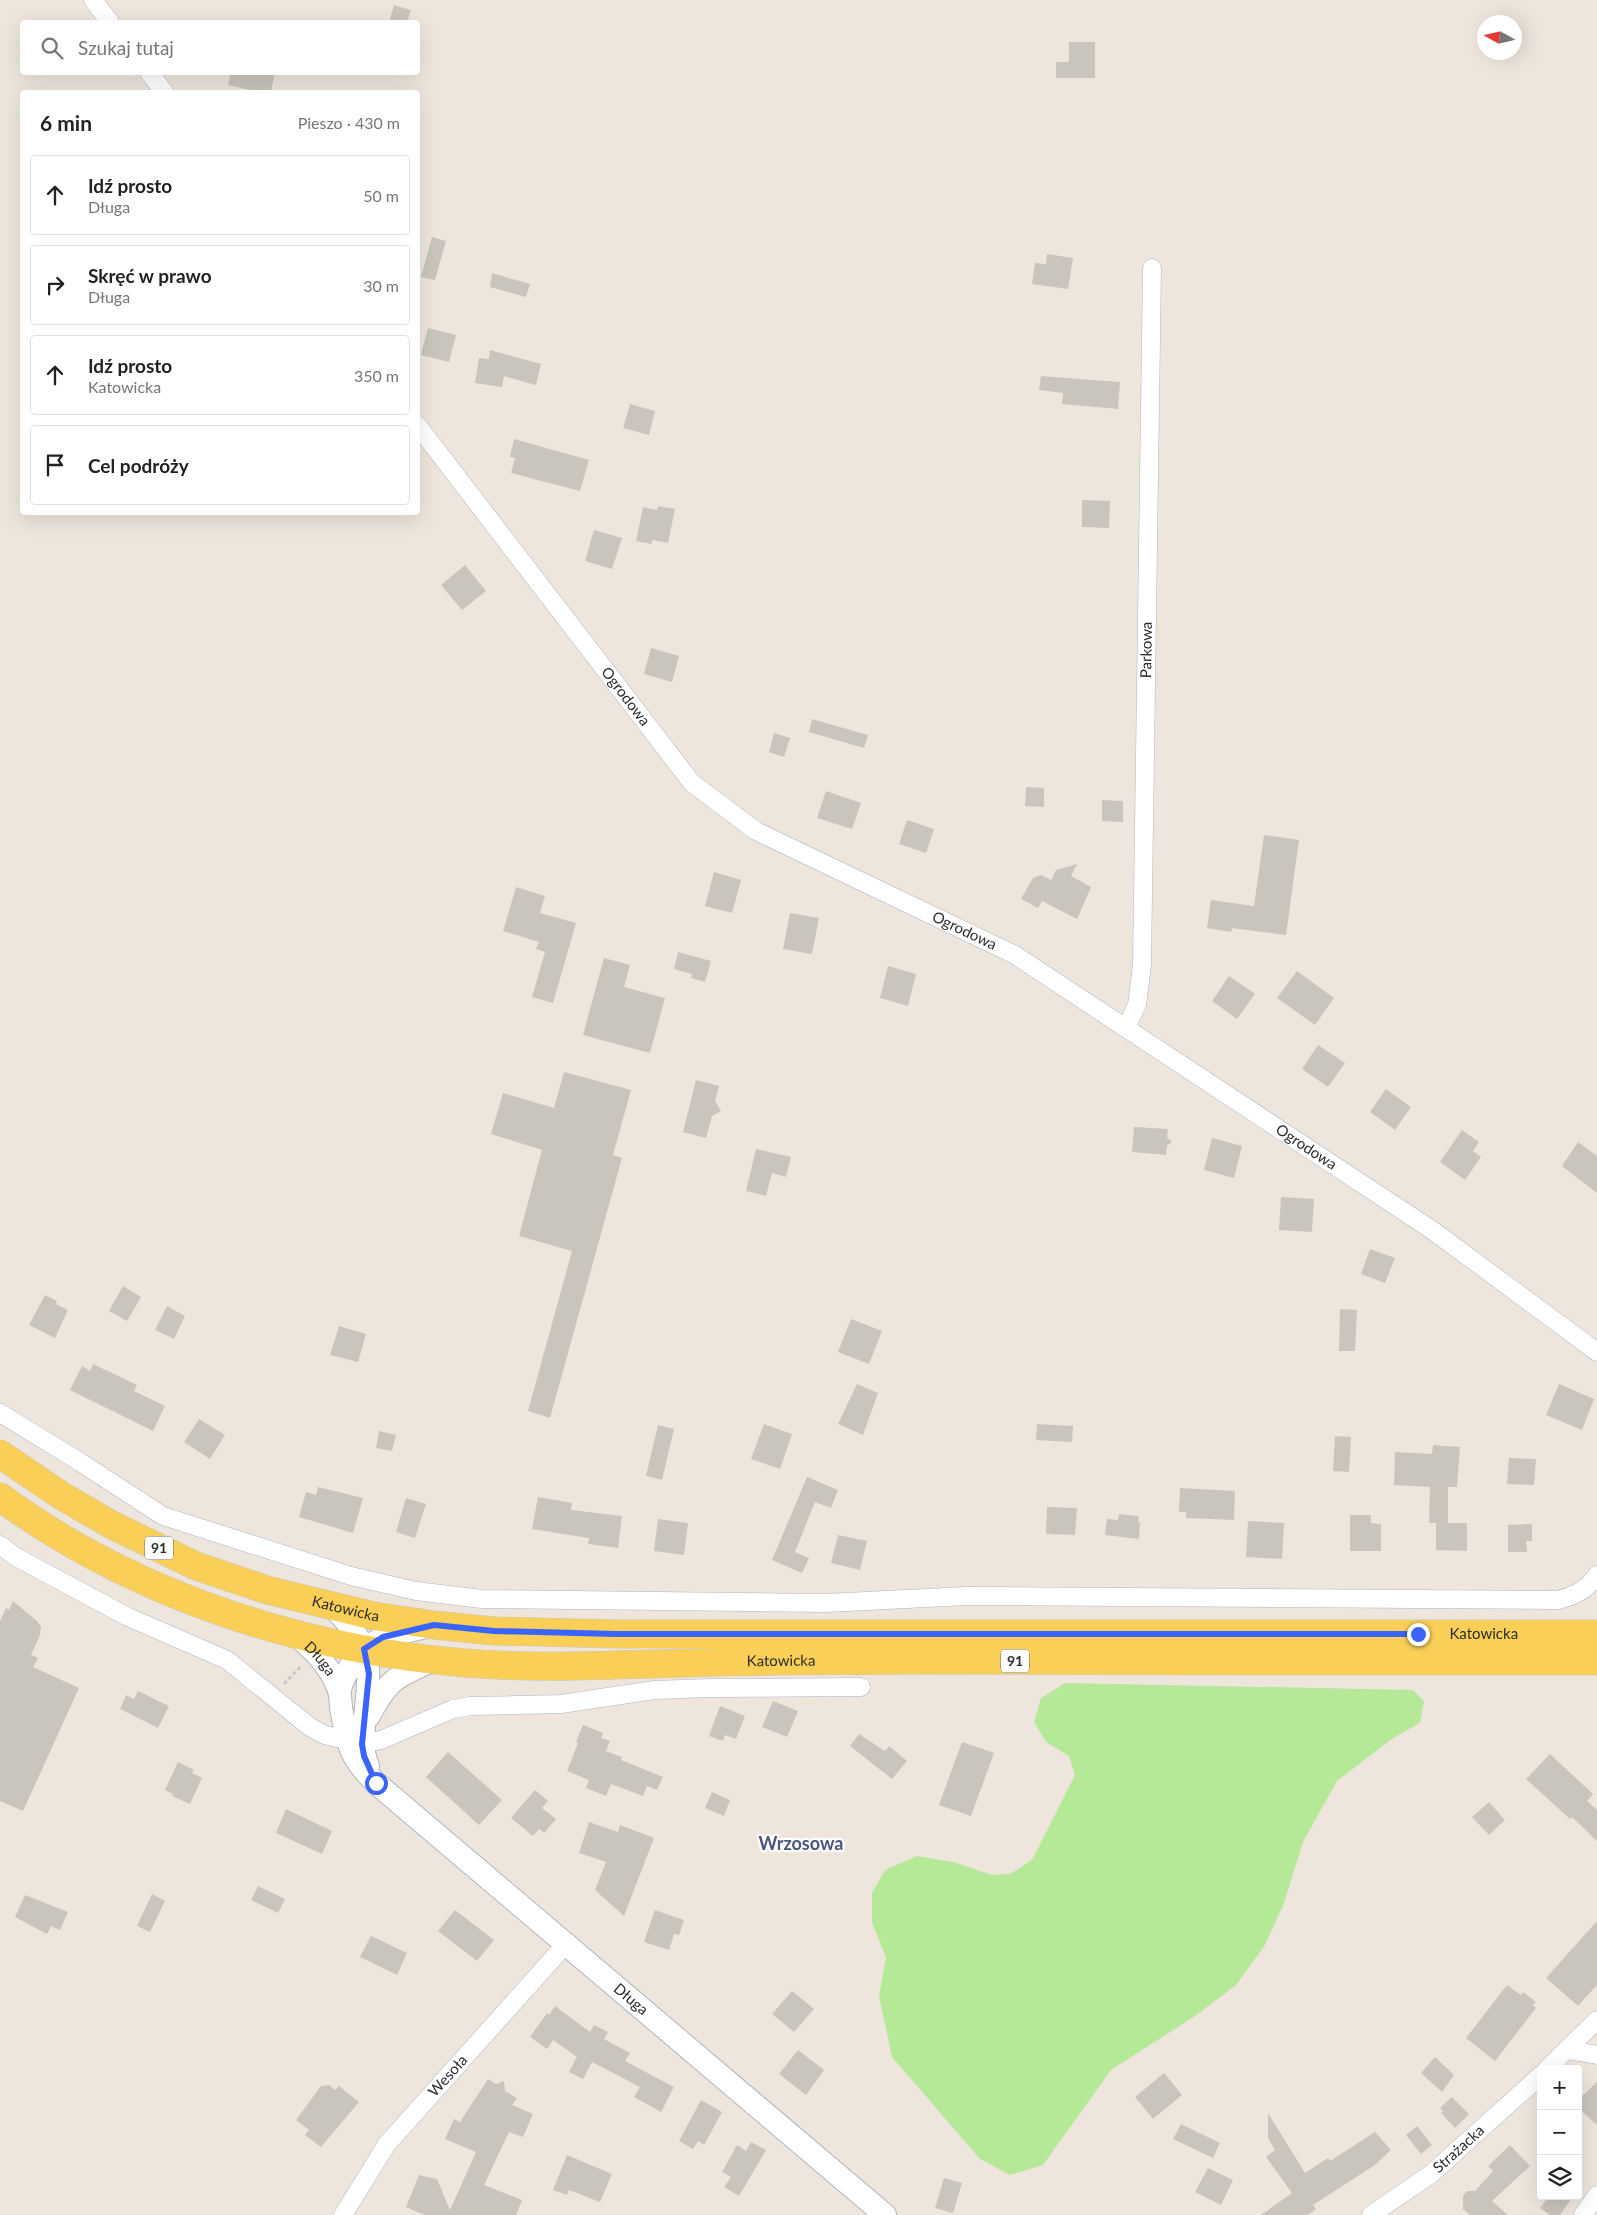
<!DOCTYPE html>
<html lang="pl">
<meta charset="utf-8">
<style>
:root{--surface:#fff;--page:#f2f2f2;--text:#222;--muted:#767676;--line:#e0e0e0}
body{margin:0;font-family:Lato,sans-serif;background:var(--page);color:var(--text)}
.controls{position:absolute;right:15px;bottom:15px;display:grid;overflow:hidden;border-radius:5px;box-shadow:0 5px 20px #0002}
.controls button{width:45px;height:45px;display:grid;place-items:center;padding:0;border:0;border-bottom:1px solid var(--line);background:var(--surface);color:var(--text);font:25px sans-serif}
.compass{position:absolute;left:1477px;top:15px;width:45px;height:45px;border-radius:50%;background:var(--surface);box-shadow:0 5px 20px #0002;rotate:278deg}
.stop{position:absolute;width:15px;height:15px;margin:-11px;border:4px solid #3964ff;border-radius:50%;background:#fff}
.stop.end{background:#3964ff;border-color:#fff;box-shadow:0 1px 5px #0008}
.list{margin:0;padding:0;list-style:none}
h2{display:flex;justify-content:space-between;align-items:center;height:65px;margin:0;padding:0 20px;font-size:21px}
h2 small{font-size:16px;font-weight:400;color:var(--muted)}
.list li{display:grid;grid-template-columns:32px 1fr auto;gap:15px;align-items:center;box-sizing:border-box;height:80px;margin:0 10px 10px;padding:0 10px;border:1px solid var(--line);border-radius:5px}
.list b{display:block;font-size:19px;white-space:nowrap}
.list p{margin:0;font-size:16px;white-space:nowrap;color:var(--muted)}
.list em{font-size:16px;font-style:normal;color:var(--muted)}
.icon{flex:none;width:28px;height:28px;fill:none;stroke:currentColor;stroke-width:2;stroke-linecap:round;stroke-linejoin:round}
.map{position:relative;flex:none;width:1597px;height:2215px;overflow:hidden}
.search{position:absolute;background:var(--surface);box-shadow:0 5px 20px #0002;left:20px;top:20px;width:400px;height:55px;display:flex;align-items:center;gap:12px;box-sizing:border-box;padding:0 18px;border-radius:5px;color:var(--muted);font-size:19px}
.panel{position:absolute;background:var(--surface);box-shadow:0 5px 20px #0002;left:20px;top:90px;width:400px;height:425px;border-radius:5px}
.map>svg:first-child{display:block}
.green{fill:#b5e897}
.building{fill:#c9c5bc}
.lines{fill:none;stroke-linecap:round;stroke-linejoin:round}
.minor-casing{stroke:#b1b4c0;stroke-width:19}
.tertiary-casing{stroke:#b1b4c0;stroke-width:24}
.primary-casing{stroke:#c8c8c8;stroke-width:29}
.path{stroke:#c8c8c8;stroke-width:3;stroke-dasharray:4 2.5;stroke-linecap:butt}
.minor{stroke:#fff;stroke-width:18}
.tertiary{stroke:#fff;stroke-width:22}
.primary{stroke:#f9cf57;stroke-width:28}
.route{stroke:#3964ff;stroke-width:6}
.labels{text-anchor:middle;stroke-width:4.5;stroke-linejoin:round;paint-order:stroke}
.shield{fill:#fff;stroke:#6b6b6b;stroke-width:1}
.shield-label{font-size:14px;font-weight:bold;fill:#2c2c2c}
.street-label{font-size:15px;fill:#2c2c2c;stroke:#fff}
.quarter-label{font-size:18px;font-weight:bold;fill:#495480;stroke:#fff}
</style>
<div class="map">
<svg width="1597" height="2215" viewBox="0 0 1597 2215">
<rect width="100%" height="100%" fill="#eee6dd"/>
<path class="green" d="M 1065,1683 L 1413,1690 L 1424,1701 L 1420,1723 L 1393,1738 L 1337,1781 L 1303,1842 L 1284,1903 L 1265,1945 L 1236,1985 L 1195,2016 L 1111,2070 L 1043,2165 L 1010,2175 L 980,2159 L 892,2057 L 879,1996 L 886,1958 L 872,1922 L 872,1893 L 885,1870 L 917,1856 L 953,1862 L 992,1875 L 1010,1874 L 1032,1860 L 1075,1775 L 1069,1756 L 1046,1742 L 1034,1722 L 1041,1698 Z"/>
<path class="building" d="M 394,5 L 411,10 L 407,22 L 389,22 Z
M 1069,42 L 1095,42 L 1095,78 L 1056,78 L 1056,62 L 1069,62 Z
M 231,72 L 275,72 L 271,92 L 259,92 L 228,85 Z
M 432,237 L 446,241 L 435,280 L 421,277 Z
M 1047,254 L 1073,258 L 1068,289 L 1032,284 L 1035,263 L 1046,264 Z
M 492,273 L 530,284 L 526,297 L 490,287 Z
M 428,328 L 456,335 L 449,362 L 421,355 Z
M 490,350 L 541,364 L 536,385 L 504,376 L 502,387 L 475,383 L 479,358 L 489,359 Z
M 1041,376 L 1120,382 L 1118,409 L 1062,404 L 1063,393 L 1039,390 Z
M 630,404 L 655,411 L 649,435 L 623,428 Z
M 514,439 L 589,460 L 580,491 L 511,473 L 515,458 L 510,457 Z
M 1082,500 L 1110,501 L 1109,528 L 1082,527 Z
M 658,506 L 675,509 L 668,543 L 652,540 L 652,544 L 636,541 L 643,507 L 657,510 Z
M 594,530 L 622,538 L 612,569 L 585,561 Z
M 465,565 L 486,591 L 462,610 L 441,585 Z
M 651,648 L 679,656 L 672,682 L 644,674 Z
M 812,719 L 868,735 L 864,748 L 809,732 Z
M 774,733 L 790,738 L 784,757 L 769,752 Z
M 1026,787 L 1044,788 L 1044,807 L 1025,806 Z
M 826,791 L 861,803 L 852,829 L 817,818 Z
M 1102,800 L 1123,801 L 1123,822 L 1102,821 Z
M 907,820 L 934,829 L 926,853 L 899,844 Z
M 1264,835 L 1299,840 L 1286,935 L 1232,928 L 1231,932 L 1207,928 L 1211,900 L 1254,906 Z
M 1077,864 L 1071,876 L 1091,887 L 1077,919 L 1042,901 L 1038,908 L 1021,899 L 1033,878 L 1041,875 L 1051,880 L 1056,870 Z
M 714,872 L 741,880 L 732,913 L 705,906 Z
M 516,887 L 545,896 L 540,913 L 576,923 L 553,1003 L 532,997 L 545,952 L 536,949 L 539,942 L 503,931 Z
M 790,913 L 819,918 L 812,954 L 783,949 Z
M 678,952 L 711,961 L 705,982 L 691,978 L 692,974 L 674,969 Z
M 604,958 L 630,965 L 624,987 L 665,998 L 650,1053 L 583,1035 Z
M 888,966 L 916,974 L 908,1006 L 880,998 Z
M 1297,971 L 1334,998 L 1315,1025 L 1277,998 Z
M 1229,976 L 1255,994 L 1237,1019 L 1212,1001 Z
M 1318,1045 L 1345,1063 L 1328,1087 L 1302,1069 Z
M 564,1072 L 631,1090 L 613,1155 L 622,1158 L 550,1418 L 528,1411 L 572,1251 L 519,1236 L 542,1150 L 491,1134 L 503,1093 L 554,1108 Z
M 696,1080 L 719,1086 L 715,1101 L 721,1111 L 712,1116 L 706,1138 L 683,1132 Z
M 1386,1089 L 1411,1107 L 1395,1130 L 1370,1112 Z
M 1134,1127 L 1168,1129 L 1167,1137 L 1172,1142 L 1167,1146 L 1166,1155 L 1132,1152 Z
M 1462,1130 L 1479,1142 L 1473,1151 L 1481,1157 L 1465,1180 L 1440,1162 Z
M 1212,1138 L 1242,1146 L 1234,1178 L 1204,1170 Z
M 1578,1142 L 1597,1156 L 1597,1193 L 1562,1166 Z
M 756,1149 L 791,1157 L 786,1177 L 772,1173 L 766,1196 L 746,1191 Z
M 1281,1197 L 1314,1199 L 1312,1232 L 1279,1230 Z
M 1370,1249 L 1395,1258 L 1385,1283 L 1361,1274 Z
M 123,1286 L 141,1297 L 127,1321 L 109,1311 Z
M 45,1295 L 57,1301 L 56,1304 L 68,1310 L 55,1338 L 29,1325 Z
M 167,1306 L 185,1316 L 174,1339 L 155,1330 Z
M 1340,1309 L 1357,1310 L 1355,1351 L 1339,1351 Z
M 851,1319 L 882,1331 L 869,1364 L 838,1352 Z
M 339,1326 L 366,1334 L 358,1362 L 330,1355 Z
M 93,1364 L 137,1385 L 134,1391 L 165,1406 L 153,1431 L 70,1390 L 82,1366 L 90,1371 Z
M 857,1384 L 878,1393 L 863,1435 L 838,1424 Z
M 1559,1384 L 1594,1399 L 1582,1430 L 1546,1415 Z
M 199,1419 L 225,1435 L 210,1459 L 184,1442 Z
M 764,1424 L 792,1434 L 780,1469 L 751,1459 Z
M 1037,1424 L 1073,1426 L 1072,1442 L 1036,1440 Z
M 658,1425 L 674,1429 L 662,1480 L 646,1476 Z
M 379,1431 L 396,1435 L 392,1451 L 376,1448 Z
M 1335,1436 L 1351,1437 L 1349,1472 L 1333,1471 Z
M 1433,1445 L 1460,1447 L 1457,1487 L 1448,1487 L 1448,1523 L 1467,1523 L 1467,1551 L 1436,1550 L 1436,1523 L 1429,1523 L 1430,1487 L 1394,1485 L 1395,1452 L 1432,1454 Z
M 1509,1458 L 1536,1459 L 1534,1485 L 1507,1484 Z
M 807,1477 L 838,1490 L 831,1508 L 815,1502 L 795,1552 L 809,1558 L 802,1573 L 772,1560 Z
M 318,1487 L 363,1498 L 353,1533 L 299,1517 L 306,1492 L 316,1495 Z
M 1180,1488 L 1235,1491 L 1234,1520 L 1186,1518 L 1186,1512 L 1179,1512 Z
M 538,1497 L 572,1503 L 571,1510 L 622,1516 L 618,1548 L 588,1544 L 589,1538 L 532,1529 Z
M 406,1498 L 426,1504 L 415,1538 L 396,1532 Z
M 1047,1507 L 1077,1508 L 1075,1535 L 1046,1534 Z
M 1119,1514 L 1139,1516 L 1138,1522 L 1140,1522 L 1139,1539 L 1105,1535 L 1107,1519 L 1118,1520 Z
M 1350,1515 L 1371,1515 L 1371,1523 L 1381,1524 L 1381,1551 L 1350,1551 Z
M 658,1519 L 688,1523 L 684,1555 L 654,1551 Z
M 1248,1521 L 1284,1523 L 1282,1559 L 1246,1557 Z
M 1532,1524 L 1532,1541 L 1526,1541 L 1527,1552 L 1508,1552 L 1508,1525 Z
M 838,1535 L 867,1541 L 860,1570 L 831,1563 Z
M 13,1601 L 37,1621 L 41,1627 L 40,1635 L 31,1655 L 38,1658 L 33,1667 L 79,1688 L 23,1811 L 0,1801 L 0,1621 L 6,1608 L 9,1610 Z
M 138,1691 L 169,1706 L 158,1728 L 120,1709 L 126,1695 L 134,1699 Z
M 773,1701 L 798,1711 L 787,1737 L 762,1727 Z
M 720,1706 L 745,1716 L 736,1739 L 725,1735 L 723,1741 L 709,1736 Z
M 583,1725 L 603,1733 L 601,1738 L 610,1741 L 606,1751 L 622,1757 L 621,1760 L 663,1777 L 657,1790 L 647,1786 L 643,1796 L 611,1784 L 606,1796 L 586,1788 L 589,1780 L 567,1771 L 578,1743 L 576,1742 Z
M 859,1734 L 885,1751 L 889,1746 L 907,1761 L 892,1779 L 850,1746 Z
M 962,1742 L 994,1753 L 971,1816 L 939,1805 Z
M 448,1752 L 502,1800 L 479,1825 L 426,1777 Z
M 1550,1754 L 1593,1794 L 1587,1801 L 1597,1810 L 1597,1841 L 1572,1817 L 1570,1819 L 1526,1779 Z
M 178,1762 L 194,1770 L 192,1773 L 202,1778 L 190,1804 L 172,1796 L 173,1794 L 165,1790 Z
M 535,1790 L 548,1801 L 542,1808 L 556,1819 L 544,1833 L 539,1829 L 533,1836 L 511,1818 Z
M 712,1792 L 730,1800 L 724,1816 L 705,1808 Z
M 1489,1802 L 1505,1820 L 1489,1835 L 1472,1817 Z
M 286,1809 L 332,1831 L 322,1854 L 276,1833 Z
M 589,1822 L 618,1832 L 620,1825 L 654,1838 L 624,1916 L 595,1890 L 606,1862 L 579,1853 Z
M 258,1886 L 285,1899 L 278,1913 L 251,1900 Z
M 152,1894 L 165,1901 L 150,1932 L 137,1926 Z
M 25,1895 L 68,1912 L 60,1930 L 51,1926 L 47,1934 L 15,1917 Z
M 455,1910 L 494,1940 L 477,1961 L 438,1931 Z
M 655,1910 L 684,1920 L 679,1935 L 674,1934 L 669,1950 L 644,1942 Z
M 1597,1921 L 1597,1985 L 1578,2006 L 1546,1978 Z
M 371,1936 L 407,1953 L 397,1975 L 360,1957 Z
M 1507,1985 L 1521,1995 L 1523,1992 L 1536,2002 L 1533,2005 L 1536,2008 L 1495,2061 L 1466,2038 Z
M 792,1991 L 814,2009 L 794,2032 L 772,2014 Z
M 555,2006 L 590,2032 L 594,2025 L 608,2032 L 604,2039 L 630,2053 L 625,2061 L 674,2087 L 661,2112 L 634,2097 L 640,2087 L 592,2062 L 583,2079 L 569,2072 L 577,2057 L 553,2040 L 547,2049 L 530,2037 L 547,2013 L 549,2015 Z
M 798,2050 L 824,2070 L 806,2095 L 779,2074 Z
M 1435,2057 L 1454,2075 L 1442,2092 L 1421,2073 Z
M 1164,2073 L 1182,2095 L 1153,2119 L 1135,2097 Z
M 488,2079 L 496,2084 L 504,2081 L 505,2091 L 517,2098 L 512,2105 L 533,2114 L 523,2137 L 509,2132 L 484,2185 L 522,2200 L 516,2215 L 425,2215 L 406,2207 L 419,2175 L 437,2179 L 450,2210 L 476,2152 L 445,2139 L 454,2119 L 460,2122 Z
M 1597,2082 L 1597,2125 L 1578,2108 L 1578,2100 Z
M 329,2085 L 335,2090 L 339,2086 L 359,2102 L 321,2147 L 305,2135 L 309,2130 L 296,2120 L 321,2086 Z
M 1452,2097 L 1469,2114 L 1455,2128 L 1441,2113 L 1443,2111 L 1440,2108 Z
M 701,2100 L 722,2112 L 704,2145 L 698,2141 L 693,2149 L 679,2141 Z
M 1268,2113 L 1305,2173 L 1328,2158 L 1330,2161 L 1375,2132 L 1391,2150 L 1375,2165 L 1313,2205 L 1316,2209 L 1308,2215 L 1261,2215 L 1292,2193 L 1266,2157 L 1275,2150 L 1268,2138 Z
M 1181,2124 L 1220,2143 L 1213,2158 L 1173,2139 Z
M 1417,2126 L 1432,2145 L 1421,2154 L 1406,2135 Z
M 751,2142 L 766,2150 L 739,2196 L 724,2187 L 731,2177 L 722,2172 L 737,2145 L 746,2151 Z
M 1510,2145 L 1530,2166 L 1492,2201 L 1508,2215 L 1470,2215 L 1463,2209 L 1463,2196 L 1467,2191 L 1475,2191 L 1493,2171 L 1488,2166 Z
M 567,2155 L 612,2174 L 600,2202 L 569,2190 L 567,2195 L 553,2190 Z
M 1208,2168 L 1233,2180 L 1221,2205 L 1195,2192 Z
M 944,2178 L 962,2183 L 953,2213 L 935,2208 Z
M 1549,2196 L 1573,2196 L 1560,2215 L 1550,2215 L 1540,2208 Z"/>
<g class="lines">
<defs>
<g id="minor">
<path d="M 93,0 L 110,22"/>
<path d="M 149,72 L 164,92"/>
<path id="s1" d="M 418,426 L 692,783 L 756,831 L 1015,955 L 1432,1230 L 1597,1352"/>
<path id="s2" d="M 1126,1028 L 1137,1005 L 1142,965 L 1152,268"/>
<path d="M 0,1413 L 80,1462 L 163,1516 L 351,1576 L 416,1591 L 482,1599 L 826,1603 L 967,1596 L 1558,1600 C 1576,1595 1587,1590 1597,1575"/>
<path d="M 0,1545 L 16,1557 L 126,1616 L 227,1660 L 310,1727 L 325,1735 L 362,1744 L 381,1740 L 453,1709 L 471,1706 L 561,1704 L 654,1690 L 710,1688 L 861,1687"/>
<path d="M 1568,2050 L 1597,2055"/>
<path d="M 1547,2069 L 1597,2020"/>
<path id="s3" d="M 343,2215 L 387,2144 L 565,1945"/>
<path id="s4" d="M 1371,2215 L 1431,2174 L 1541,2075"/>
<path d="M 1583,2215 L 1597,2195"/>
</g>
<g id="tertiary">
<path d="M 333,1607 C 373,1649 371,1661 365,1717 C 363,1735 361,1749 368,1766"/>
<path id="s5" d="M 294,1634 C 314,1649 330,1666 339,1690 C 341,1697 340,1705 342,1713 C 347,1745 352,1760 376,1783 L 885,2215"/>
<path d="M 339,1691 C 357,1641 377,1638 426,1627"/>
<path d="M 369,1716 C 388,1679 397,1676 434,1660"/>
</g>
<g id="primary">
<path id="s6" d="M 0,1454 L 62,1496 L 112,1525 L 196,1566 L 267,1590 L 374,1616 L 434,1625 L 494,1631 L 616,1634 L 1597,1634"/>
<path id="s7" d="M 0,1497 C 134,1595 300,1649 465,1663 C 539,1669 613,1665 687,1663 C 760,1660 834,1661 908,1660 C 1138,1660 1367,1662 1597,1661"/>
</g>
</defs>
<use href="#minor" class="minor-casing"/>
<use href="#tertiary" class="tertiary-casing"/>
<use href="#primary" class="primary-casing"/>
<path class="path" d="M 284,1684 L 302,1665"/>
<use href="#minor" class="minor"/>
<use href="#tertiary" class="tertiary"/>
<use href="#primary" class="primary"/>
</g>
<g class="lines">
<path class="route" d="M 376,1783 L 364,1756 L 362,1744 L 369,1674 L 364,1649 L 383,1637 L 434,1625 L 494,1631 L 616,1634 L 1418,1634"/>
</g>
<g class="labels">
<g class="shield">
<rect x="145" y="1536.5" width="28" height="23" rx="4"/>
<rect x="1001" y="1649.5" width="28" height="23" rx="4"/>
</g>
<g class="shield-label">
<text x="159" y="1553">91</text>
<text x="1015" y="1666">91</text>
</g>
<g class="street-label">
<text dy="5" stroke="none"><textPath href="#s2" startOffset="381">Parkowa</textPath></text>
<text dy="5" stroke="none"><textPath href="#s1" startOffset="341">Ogrodowa</textPath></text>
<text dy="5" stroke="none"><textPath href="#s1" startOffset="761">Ogrodowa</textPath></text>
<text dy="5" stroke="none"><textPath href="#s1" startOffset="1166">Ogrodowa</textPath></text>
<text dy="5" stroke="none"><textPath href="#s6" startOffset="382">Katowicka</textPath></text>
<text dy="5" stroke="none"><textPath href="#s6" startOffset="1522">Katowicka</textPath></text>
<text dy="5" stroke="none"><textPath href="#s5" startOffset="36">Długa</textPath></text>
<text dy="5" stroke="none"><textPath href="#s7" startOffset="816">Katowicka</textPath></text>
<text dy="5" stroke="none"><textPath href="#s5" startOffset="510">Długa</textPath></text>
<text dy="5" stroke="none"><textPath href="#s3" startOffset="175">Wesoła</textPath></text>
<text dy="5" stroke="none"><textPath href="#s4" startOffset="110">Strażacka</textPath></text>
</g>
<g class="quarter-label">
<text x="801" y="1850">Wrzosowa</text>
</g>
</g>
</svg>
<div class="controls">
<button>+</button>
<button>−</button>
<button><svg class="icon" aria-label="layers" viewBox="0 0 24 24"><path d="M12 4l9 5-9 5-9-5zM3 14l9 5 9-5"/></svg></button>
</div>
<svg class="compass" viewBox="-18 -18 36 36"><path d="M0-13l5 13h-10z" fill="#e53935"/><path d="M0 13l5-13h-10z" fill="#767676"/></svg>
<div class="stop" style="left:376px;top:1783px"></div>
<div class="stop end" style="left:1418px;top:1634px"></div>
<div class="search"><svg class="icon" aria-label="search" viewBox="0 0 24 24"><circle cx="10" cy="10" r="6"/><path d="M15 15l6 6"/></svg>Szukaj tutaj</div>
<section class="panel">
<h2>6 min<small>Pieszo · 430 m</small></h2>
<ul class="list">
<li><svg class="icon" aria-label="ahead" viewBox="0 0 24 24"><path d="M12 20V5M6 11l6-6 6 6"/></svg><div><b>Idź prosto</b><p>Długa</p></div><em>50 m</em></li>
<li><svg class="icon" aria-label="right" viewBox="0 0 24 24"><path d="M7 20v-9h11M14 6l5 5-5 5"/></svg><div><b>Skręć w prawo</b><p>Długa</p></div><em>30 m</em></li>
<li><svg class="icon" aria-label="ahead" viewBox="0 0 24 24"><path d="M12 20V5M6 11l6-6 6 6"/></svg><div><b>Idź prosto</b><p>Katowicka</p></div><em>350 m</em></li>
<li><svg class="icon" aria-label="arrive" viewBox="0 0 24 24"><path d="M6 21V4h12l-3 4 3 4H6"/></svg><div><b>Cel podróży</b></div></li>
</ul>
</section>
</div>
